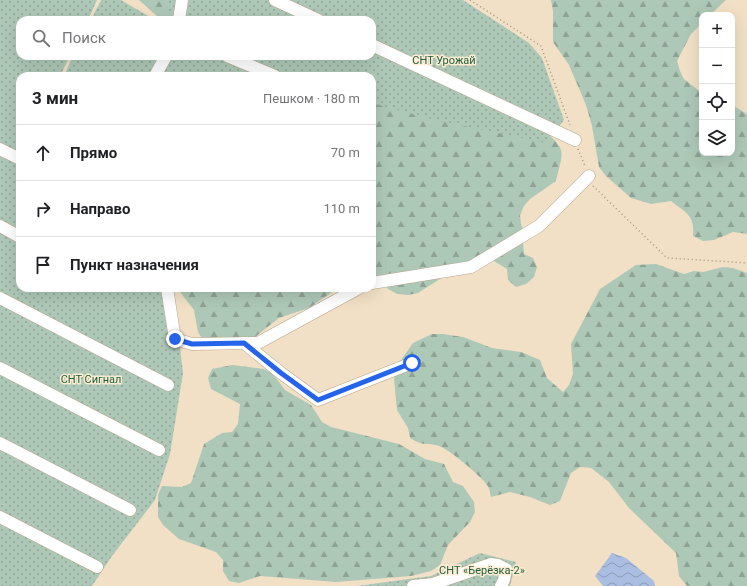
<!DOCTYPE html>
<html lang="ru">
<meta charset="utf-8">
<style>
:root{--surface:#fff;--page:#f2f2f2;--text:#202124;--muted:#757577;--line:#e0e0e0}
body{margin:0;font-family:Roboto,sans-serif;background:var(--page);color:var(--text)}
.controls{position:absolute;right:12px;top:12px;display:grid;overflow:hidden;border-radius:8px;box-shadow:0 4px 16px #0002}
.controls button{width:36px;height:36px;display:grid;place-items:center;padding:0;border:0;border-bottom:1px solid var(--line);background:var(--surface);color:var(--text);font:20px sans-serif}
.stop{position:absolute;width:12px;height:12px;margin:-9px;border:3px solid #2563eb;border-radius:50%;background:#fff}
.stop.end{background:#2563eb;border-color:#fff;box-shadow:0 1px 4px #0008}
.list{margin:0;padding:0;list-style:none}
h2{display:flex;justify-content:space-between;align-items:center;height:52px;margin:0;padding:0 16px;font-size:17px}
h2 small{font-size:13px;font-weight:400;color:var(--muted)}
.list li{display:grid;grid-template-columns:26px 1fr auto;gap:12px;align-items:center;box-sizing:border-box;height:56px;padding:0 16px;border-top:1px solid var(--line)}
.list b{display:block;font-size:15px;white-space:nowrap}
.list em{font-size:13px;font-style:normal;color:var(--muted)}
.icon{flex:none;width:22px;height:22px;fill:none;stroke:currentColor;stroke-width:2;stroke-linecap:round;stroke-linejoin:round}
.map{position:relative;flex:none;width:747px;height:586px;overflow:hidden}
.search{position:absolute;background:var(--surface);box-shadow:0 4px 16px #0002;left:16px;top:16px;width:360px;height:44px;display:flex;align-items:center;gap:10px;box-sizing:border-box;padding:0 14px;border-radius:12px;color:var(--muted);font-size:15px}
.panel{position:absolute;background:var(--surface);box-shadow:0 4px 16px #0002;left:16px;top:72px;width:360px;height:220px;border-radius:12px}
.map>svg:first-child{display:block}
.forest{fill:url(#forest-firs)}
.garden{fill:url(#garden-dots)}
.water{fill:url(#water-waves)}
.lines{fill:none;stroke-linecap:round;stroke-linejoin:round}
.minor-casing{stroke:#b5a58c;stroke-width:13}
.path{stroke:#a19581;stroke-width:1.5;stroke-dasharray:1 3;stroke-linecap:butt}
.minor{stroke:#fff;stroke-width:12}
.route{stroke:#2563eb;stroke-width:5}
.labels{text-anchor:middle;stroke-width:3;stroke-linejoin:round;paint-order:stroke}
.park-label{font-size:11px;fill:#1c5d3c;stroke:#feedd2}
</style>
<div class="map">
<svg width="747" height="586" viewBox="0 0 747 586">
<defs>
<pattern id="forest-firs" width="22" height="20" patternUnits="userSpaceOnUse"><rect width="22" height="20" fill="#aec8b7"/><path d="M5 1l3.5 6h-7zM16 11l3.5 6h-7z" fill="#8fa395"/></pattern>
<pattern id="garden-dots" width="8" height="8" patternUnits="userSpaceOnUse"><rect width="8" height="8" fill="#aec8b7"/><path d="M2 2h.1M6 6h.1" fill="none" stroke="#8fa395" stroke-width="1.8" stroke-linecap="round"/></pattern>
<pattern id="water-waves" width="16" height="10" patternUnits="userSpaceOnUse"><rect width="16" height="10" fill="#a9bee1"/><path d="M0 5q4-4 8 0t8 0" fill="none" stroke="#8b9bb7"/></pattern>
</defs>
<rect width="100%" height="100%" fill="#f1e0c5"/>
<path class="forest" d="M 139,0 L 176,0 L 168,17 L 158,17 Z
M 551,0 L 726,0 L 710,15 L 702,15 L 702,23 L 691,34 L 677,61 L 680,71 L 684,79 L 702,93 L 702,153 L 732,153 L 732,105 L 747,114 L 747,234 L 733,232 L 714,240 L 703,241 L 693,236 C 695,215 686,213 671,201 L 651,204 L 631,198 L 606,176 L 599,167 L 592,126 L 586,105 L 569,65 L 553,42 L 553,11 Z
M 372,90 L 542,129 C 568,151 563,150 556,181 L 530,199 L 524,206 L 520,215 L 521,224 L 524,234 L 523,243 L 524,254 L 533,258 L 537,267 L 534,277 L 526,284 L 516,287 L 508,280 L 507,269 L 489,258 L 468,261 L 418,293 L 408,295 L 397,294 L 388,289 L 382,280 L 372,273 Z
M 656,264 L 684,274 L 694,271 L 703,272 L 723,267 L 733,268 L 747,273 L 747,586 L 687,586 L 679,576 L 676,553 L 629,508 L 609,482 L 591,468 L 580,467 L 571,473 L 560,501 L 550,505 L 530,497 L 510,492 L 491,497 C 490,494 490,491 489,488 C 485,479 449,449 439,446 C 426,442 424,447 410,438 L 408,428 L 397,410 L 394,379 L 401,360 L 413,343 L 432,334 L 443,334 L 463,337 L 492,348 L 521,352 L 540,360 L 547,378 L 563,392 L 569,385 L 573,374 L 571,344 L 600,289 L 636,265 Z
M 177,288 L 338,288 L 309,308 L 279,318 L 255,337 L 205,343 L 198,332 L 194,310 Z
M 232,365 L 264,369 L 273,374 L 285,390 L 311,405 L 322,422 L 331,427 L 399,444 L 425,459 L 444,464 L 453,482 L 463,486 L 474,502 L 475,512 L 470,522 L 448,545 L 440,565 L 431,571 L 411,576 L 336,582 L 260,576 L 239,583 L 229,581 L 223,571 L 223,560 L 216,552 L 179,539 L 163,525 L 158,517 L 158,495 L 162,486 L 182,487 L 191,483 L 204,444 L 222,433 L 232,432 L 238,424 L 240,404 L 211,389 L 208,378 L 212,369 Z"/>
<path class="garden" d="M 0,0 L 97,0 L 88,20 L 20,20 L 20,56 L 70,56 L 60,76 L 20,76 L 20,288 L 173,288 L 183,373 L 170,454 L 155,500 L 112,556 L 92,586 L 0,586 Z
M 101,0 L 121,0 L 155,20 L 91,20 Z
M 168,0 L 463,0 L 529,43 L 542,58 L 564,120 L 546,143 L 435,120 L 372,103 L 372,76 L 64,76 L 73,56 L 372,56 L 372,20 L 167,20 Z
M 480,553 L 516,562 L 510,586 L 357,586 L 431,576 Z"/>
<path class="water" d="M 612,553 L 626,558 L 654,581 L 655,586 L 603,586 L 595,576 Z"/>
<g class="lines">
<defs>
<path id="minor" d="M 275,0 L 318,20
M 179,20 L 182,0
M 372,45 L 575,140
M 227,56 L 275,76
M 155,76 L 166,56
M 0,149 L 20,159
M 0,226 L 20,237
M 372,283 L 471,267 L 539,226 L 589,176
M 167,288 L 175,339 L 192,344 L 258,343 L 359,288
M 0,298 L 168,385
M 244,343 L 281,373 L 318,400 L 412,363
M 0,368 L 159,450
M 0,443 L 130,510
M 0,517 L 97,567
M 413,586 L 433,584 L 491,564 L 498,565 L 506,569 L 504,580 L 501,586"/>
</defs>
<use href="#minor" class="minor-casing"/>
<path class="path" d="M 470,0 L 541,46 L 570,125
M 578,149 L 585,166
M 593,186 L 667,258 L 747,263"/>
<use href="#minor" class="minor"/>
</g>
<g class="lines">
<path class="route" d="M 175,339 L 192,344 L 244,343 L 281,373 L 318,400 L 412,363"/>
</g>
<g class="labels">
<g class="park-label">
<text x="444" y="64">СНТ Урожай</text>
<text x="91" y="383">СНТ Сигнал</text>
<text x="482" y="574">СНТ «Берёзка-2»</text>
</g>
</g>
</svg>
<div class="controls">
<button>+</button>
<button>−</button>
<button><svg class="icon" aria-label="locate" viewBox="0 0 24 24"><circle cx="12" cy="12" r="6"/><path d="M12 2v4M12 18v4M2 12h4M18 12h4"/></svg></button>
<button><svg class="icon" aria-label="layers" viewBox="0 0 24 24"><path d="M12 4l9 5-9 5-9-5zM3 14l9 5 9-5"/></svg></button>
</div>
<div class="stop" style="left:412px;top:363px"></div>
<div class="stop end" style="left:175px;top:339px"></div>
<div class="search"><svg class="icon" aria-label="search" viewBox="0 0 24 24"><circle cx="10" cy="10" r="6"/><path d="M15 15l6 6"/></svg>Поиск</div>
<section class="panel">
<h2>3 мин<small>Пешком · 180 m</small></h2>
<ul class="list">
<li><svg class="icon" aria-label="ahead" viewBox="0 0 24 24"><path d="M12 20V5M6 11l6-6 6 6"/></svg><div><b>Прямо</b></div><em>70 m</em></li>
<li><svg class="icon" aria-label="right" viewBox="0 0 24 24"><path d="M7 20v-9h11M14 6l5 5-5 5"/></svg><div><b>Направо</b></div><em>110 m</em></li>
<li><svg class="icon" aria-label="arrive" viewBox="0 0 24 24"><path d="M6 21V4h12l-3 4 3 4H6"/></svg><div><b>Пункт назначения</b></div></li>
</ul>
</section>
</div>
